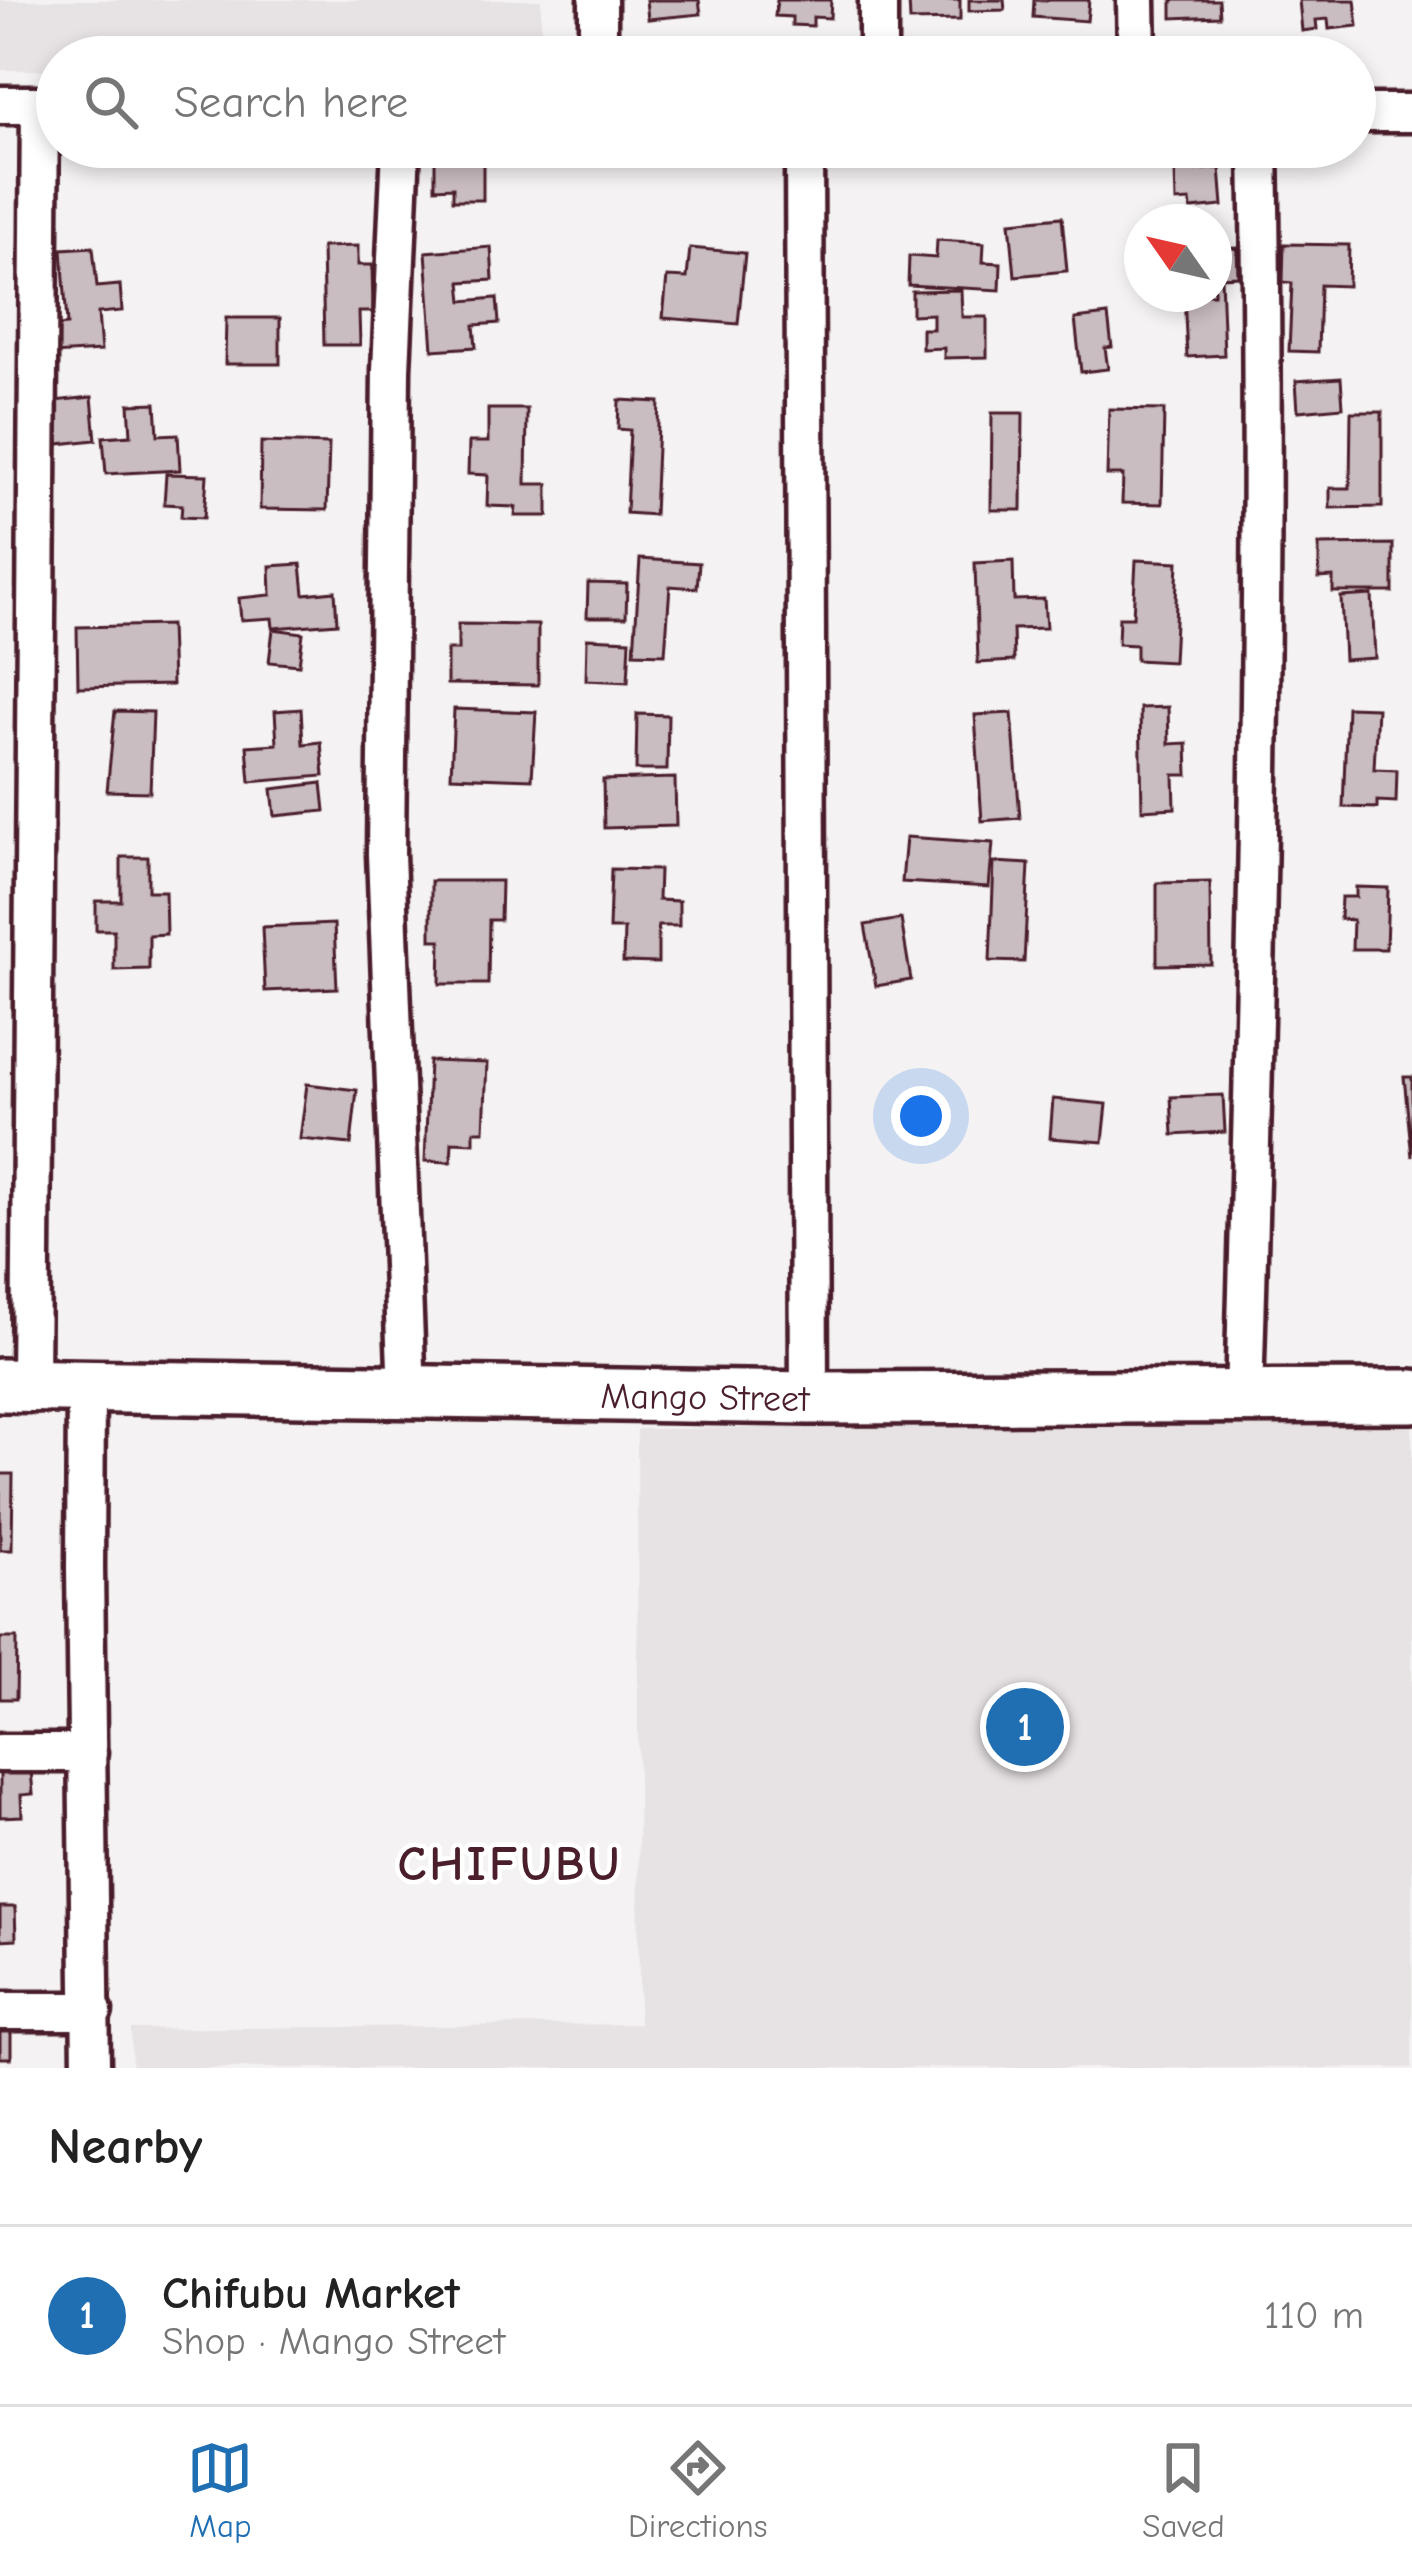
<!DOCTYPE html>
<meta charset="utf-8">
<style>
:root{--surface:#fff;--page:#f2f2f2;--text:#222;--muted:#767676;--line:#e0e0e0;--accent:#1f6fb2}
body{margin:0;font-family:"Comic Neue",sans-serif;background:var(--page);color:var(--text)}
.compass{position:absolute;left:1124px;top:204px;width:108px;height:108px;border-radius:50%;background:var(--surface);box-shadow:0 6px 18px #0003;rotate:304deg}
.you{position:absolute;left:921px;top:1116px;width:42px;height:42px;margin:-30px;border:9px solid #fff;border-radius:50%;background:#1a73e8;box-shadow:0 0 0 18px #1a73e833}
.badge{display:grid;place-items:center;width:78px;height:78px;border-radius:50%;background:var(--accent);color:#fff;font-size:39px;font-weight:700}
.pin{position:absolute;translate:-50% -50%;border:6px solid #fff;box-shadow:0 3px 12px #0006}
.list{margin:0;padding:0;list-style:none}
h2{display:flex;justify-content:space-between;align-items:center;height:156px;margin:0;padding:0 48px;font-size:51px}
h2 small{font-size:39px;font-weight:400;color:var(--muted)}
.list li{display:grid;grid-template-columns:78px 1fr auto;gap:36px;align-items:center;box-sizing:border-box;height:180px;padding:0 48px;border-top:3px solid var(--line)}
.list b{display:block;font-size:45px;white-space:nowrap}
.list p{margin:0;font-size:39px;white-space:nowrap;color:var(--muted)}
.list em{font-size:39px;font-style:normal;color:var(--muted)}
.icon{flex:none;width:66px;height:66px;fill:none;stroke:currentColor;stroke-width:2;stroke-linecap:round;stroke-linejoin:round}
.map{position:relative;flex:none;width:1412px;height:2068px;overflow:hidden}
.search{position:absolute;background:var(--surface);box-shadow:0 6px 18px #0003;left:36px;right:36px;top:36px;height:132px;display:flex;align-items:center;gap:30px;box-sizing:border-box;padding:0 42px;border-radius:66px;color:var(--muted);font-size:45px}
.sheet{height:336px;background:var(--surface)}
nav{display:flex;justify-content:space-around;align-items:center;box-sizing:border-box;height:168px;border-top:3px solid var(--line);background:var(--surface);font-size:33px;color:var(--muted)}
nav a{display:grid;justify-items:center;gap:6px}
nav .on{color:var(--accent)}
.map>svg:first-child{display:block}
.built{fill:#e7e2e3}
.building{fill:#cabdc1;stroke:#4a1f2b;stroke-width:3}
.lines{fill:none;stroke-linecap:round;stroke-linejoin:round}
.street-casing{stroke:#4a1f2b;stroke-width:45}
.secondary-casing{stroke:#4a1f2b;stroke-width:60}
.street{stroke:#fff;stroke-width:36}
.secondary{stroke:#fff;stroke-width:51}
.labels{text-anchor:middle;stroke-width:9;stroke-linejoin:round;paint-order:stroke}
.street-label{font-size:36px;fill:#4a1f2b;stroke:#fff}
.district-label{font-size:48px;font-weight:bold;letter-spacing:3px;fill:#4a1f2b;stroke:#fff}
</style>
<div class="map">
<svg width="1412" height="2068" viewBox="0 0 1412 2068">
<rect width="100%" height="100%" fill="#f4f2f2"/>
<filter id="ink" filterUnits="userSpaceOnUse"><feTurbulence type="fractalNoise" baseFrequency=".00833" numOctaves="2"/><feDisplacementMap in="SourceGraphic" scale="24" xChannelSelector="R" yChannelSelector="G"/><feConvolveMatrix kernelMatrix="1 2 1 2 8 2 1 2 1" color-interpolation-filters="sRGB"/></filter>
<g filter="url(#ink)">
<path class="built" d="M 0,0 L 541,0 L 541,53 L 535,57 L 57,57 L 57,70 L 0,70 Z
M 1412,1421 L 1412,2068 L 132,2068 L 131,2029 L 639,2024 L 637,1429 Z"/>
<path class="building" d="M 646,0 L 699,0 L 701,14 L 648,19 Z
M 777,0 L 831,0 L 830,18 L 813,17 L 813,26 L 792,25 L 792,17 L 775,16 Z
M 909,0 L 960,0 L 960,20 L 910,21 Z
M 969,0 L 1004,0 L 1005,10 L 969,11 Z
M 1034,0 L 1089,0 L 1087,21 L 1033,17 Z
M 1172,0 L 1219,0 L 1220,16 L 1172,18 Z
M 1299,0 L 1355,0 L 1358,26 L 1329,29 L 1328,19 L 1316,20 L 1317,29 L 1302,31 Z
M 435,147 L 483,148 L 483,200 L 453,200 L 453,187 L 435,188 Z
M 1220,168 L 1223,206 L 1191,209 L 1190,201 L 1176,202 L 1175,171 Z
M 1062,217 L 1067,271 L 1015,276 L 1010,222 Z
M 937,240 L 984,243 L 983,262 L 1001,263 L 1000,290 L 908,285 L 909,256 L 936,258 Z
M 1284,244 L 1349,245 L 1348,286 L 1320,285 L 1318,352 L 1289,351 L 1292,283 L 1283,282 Z
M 358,246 L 358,265 L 372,265 L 373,312 L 359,312 L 360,345 L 324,345 L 322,247 Z
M 93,247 L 97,287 L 120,285 L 122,311 L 98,313 L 101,351 L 53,354 L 51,327 L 67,325 L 62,249 Z
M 491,247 L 493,280 L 461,282 L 463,301 L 497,298 L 499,323 L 474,325 L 476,347 L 433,350 L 426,252 Z
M 690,248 L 745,253 L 738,324 L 663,318 L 667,277 L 687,278 Z
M 1237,248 L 1238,276 L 1221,277 L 1224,355 L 1187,357 L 1184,294 L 1214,294 L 1214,249 Z
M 961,290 L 962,317 L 987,317 L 987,357 L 944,358 L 944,348 L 922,349 L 922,329 L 933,329 L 933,314 L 912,315 L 912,291 Z
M 1108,315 L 1112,347 L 1105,348 L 1108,369 L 1081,372 L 1075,319 Z
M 226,318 L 280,318 L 280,364 L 225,364 Z
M 1341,378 L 1343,407 L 1298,411 L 1296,381 Z
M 92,397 L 96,440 L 58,444 L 54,401 Z
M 619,400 L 659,402 L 654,515 L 626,513 L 630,430 L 618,429 Z
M 156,403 L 158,435 L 178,434 L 180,470 L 106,474 L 103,437 L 131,435 L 129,404 Z
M 488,409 L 527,409 L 526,484 L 548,484 L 548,516 L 515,516 L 516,507 L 487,506 L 488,475 L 468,474 L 469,442 L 488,442 Z
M 1109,409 L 1164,410 L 1162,504 L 1122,503 L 1123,475 L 1107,475 Z
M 1351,412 L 1382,412 L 1382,507 L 1330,508 L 1330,488 L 1350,488 Z
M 992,413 L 1023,413 L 1022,510 L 991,510 Z
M 261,442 L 329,444 L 327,510 L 260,509 Z
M 166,474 L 207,475 L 204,518 L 181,517 L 182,505 L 164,504 Z
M 1393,544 L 1393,592 L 1333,592 L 1333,577 L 1319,578 L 1319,545 Z
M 640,559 L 699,563 L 697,588 L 670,586 L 665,654 L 634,653 Z
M 1136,560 L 1178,562 L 1173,662 L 1136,660 L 1136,645 L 1118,644 L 1119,617 L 1133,617 Z
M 1013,561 L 1014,600 L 1044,599 L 1046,628 L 1013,629 L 1014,661 L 978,663 L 975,563 Z
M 301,564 L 304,594 L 335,591 L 337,623 L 273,628 L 272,618 L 241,620 L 239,598 L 271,595 L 270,566 Z
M 588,583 L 627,584 L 626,617 L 587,617 Z
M 1372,595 L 1375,658 L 1344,660 L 1341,597 Z
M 458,624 L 538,625 L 538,685 L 447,684 L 447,650 L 458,650 Z
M 170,625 L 172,685 L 78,687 L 77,627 Z
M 273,629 L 303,633 L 299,665 L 269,662 Z
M 587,638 L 630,640 L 628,682 L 586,680 Z
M 1168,707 L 1169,744 L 1187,743 L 1188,775 L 1174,775 L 1175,808 L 1142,810 L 1140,708 Z
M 1347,707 L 1377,708 L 1374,769 L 1397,770 L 1396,802 L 1377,801 L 1377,808 L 1343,807 Z
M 301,709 L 303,744 L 321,742 L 324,776 L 250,782 L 247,746 L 277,744 L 275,711 Z
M 454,709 L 536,712 L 532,779 L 451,776 Z
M 115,711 L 153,712 L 150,792 L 107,791 Z
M 1012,713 L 1020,818 L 982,821 L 975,715 Z
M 637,714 L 668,715 L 667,770 L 636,770 Z
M 675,778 L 676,826 L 604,828 L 603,780 Z
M 322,783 L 325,811 L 275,816 L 272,789 Z
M 906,837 L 993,843 L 989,887 L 902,882 Z
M 121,857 L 148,857 L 148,891 L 165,891 L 166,934 L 149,935 L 149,969 L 114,970 L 114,930 L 96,930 L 96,901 L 121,901 Z
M 994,862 L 1029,864 L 1024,962 L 990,961 Z
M 611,869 L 659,870 L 658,900 L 679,901 L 679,926 L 658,926 L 658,963 L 623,962 L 624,929 L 609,929 Z
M 431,881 L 501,881 L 500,920 L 489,920 L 488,984 L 440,984 L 441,940 L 431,940 Z
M 1210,882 L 1211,964 L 1157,965 L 1157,883 Z
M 1356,887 L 1388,888 L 1386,949 L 1352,949 L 1353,920 L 1340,919 L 1341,897 L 1356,897 Z
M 901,919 L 911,980 L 876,986 L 865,925 Z
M 334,924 L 337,988 L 265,991 L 262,927 Z
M 429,1061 L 487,1063 L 484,1131 L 474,1131 L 474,1143 L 452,1142 L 451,1162 L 425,1161 Z
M 1404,1077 L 1412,1077 L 1412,1157 Z
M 307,1084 L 357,1090 L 351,1144 L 300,1139 Z
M 1223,1095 L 1225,1132 L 1173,1135 L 1171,1097 Z
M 1053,1099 L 1107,1104 L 1103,1142 L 1050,1138 Z
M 0,1474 L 13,1474 L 12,1550 L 0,1550 Z
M 0,1638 L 17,1638 L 16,1699 L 0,1699 Z
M 30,1758 L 33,1794 L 21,1795 L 22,1816 L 0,1817 L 0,1760 Z
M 0,1907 L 15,1907 L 16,1939 L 0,1940 Z
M 0,2008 L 11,2008 L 11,2058 L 0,2058 Z"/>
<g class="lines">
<defs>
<path id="street" d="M 598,0 L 598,57
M 878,0 L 878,57
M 1136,0 L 1137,57
M 0,105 L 57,105
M 1355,113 L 1412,113
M 401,147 L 391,370 L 386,854 L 407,1393
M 804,147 L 809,1398
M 30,1384 L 40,105
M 86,1389 L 85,1568 L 91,2068
M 1244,1398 C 1256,981 1267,564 1259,147
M 0,1753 L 88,1753
M 0,2011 L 93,2011"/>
<g id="secondary">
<path id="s1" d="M 0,1385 L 809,1398 L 1412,1396"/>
</g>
</defs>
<use href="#street" class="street-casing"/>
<use href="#secondary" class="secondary-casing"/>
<use href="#street" class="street"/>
<use href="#secondary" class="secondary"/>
</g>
</g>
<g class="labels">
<g class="street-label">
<text dy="13" stroke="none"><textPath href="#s1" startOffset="705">Mango Street</textPath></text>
</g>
<g class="district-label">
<text x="510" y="1880">CHIFUBU</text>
</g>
</g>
</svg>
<svg class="compass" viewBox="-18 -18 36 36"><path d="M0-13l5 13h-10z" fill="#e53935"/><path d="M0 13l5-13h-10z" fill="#767676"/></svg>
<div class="you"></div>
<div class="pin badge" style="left:1025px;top:1727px">1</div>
<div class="search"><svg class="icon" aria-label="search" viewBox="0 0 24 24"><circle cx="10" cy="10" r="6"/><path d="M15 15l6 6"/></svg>Search here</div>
</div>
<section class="sheet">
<h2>Nearby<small></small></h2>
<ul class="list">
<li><span class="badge">1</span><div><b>Chifubu Market</b><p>Shop · Mango Street</p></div><em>110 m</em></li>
</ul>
</section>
<nav>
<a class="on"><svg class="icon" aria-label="map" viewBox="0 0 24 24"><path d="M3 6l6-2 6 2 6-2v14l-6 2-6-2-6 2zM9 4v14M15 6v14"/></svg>Map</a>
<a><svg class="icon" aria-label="directions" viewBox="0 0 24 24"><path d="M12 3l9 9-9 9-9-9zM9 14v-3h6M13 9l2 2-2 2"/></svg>Directions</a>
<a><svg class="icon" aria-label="saved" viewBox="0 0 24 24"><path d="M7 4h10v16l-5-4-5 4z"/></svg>Saved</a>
</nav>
